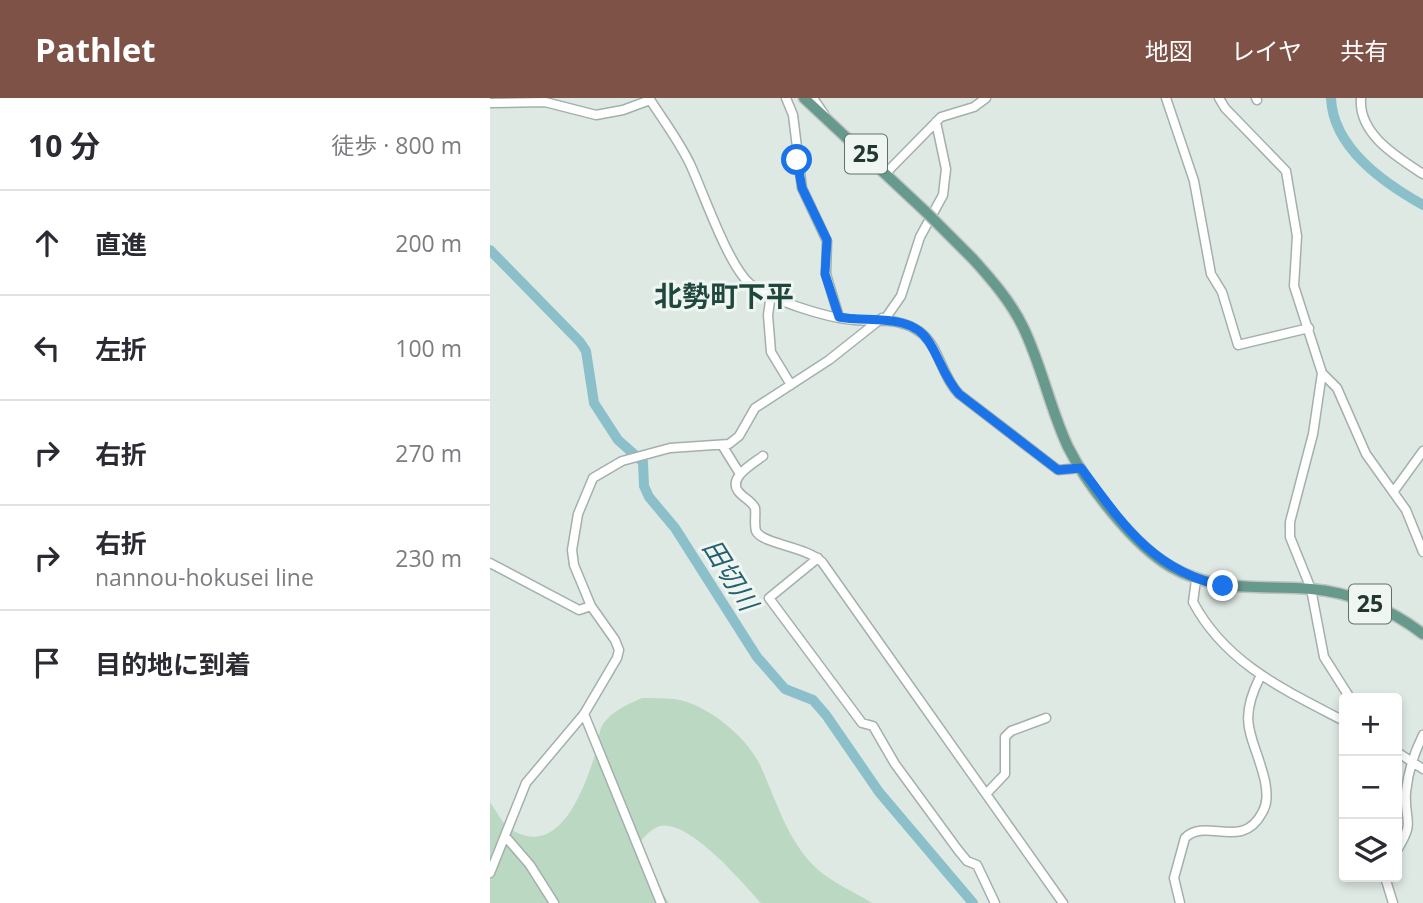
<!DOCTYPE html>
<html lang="ja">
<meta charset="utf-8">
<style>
:root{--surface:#fff;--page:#f7f7f7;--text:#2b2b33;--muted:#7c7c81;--line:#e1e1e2;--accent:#7f5248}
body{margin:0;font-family:"Open Sans","Noto Sans JP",sans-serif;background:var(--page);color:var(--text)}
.controls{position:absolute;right:21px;bottom:21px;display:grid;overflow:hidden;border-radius:7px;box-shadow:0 4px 10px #0003}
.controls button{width:63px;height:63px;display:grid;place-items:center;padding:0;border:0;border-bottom:2px solid var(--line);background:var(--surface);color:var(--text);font:35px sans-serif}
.stop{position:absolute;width:21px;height:21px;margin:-16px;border:5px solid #1a73e8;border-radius:50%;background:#fff}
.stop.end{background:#1a73e8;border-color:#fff;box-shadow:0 2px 7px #0008}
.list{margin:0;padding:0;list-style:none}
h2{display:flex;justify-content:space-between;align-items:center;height:91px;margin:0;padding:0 28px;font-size:30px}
h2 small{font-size:23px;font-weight:400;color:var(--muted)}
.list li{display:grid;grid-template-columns:46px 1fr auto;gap:21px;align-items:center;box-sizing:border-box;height:105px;padding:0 28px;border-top:2px solid var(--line)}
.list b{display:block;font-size:26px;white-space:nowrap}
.list p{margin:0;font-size:23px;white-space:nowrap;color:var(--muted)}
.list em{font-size:23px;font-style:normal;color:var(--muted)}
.icon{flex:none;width:38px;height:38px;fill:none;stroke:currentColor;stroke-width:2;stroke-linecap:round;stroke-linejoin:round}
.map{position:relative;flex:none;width:933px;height:805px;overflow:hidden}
header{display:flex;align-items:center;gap:42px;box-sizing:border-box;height:98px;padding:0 35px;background:var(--accent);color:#fff}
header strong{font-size:33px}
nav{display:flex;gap:38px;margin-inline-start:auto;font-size:24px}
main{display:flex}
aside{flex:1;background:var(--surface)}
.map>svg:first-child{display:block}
.green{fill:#bad8c2}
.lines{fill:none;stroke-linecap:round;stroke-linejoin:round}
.river{stroke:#8bc0ca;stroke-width:10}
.minor-casing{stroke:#a3b0ab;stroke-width:11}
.major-casing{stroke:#bdc3c1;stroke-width:13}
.minor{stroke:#fff;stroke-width:8}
.major{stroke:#679a8d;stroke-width:10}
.major-bridge-casing{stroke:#bdc3c1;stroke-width:13;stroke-linecap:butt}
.major-bridge{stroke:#679a8d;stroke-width:10}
.route{stroke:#1a73e8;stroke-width:9}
.labels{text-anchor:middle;stroke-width:6;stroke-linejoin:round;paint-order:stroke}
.shield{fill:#eff6f2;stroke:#60706b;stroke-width:2}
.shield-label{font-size:23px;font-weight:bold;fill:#223731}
.water-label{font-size:26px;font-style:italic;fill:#22616d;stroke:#eff6f2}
.quarter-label{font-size:28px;font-weight:bold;fill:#20473d;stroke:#eff6f2}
</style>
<header>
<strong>Pathlet</strong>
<nav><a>地図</a><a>レイヤ</a><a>共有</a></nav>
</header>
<main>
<aside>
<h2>10 分<small>徒歩 · 800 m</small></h2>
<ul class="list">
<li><svg class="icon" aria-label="ahead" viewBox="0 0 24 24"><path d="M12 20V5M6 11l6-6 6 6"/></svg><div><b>直進</b></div><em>200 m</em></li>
<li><svg class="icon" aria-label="left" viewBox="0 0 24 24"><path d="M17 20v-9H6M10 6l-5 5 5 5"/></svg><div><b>左折</b></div><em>100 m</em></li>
<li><svg class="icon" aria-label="right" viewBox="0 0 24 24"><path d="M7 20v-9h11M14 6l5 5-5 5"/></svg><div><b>右折</b></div><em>270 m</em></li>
<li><svg class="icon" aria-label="right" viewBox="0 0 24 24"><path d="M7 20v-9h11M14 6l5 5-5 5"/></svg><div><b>右折</b><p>nannou-hokusei line</p></div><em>230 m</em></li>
<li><svg class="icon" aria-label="arrive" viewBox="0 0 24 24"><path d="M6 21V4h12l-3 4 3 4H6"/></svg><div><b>目的地に到着</b></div></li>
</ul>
</aside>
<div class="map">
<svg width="933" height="805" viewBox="0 0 933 805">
<rect width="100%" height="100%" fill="#dfe9e4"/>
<path class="green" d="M 152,600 C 164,600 178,600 190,602 C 220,609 258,640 271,669 C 286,702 297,741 324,768 C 340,784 363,793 382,805 L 271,805 C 253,785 199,721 170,728 C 160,731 152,741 146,749 L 160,777 L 179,805 L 0,805 L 0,704 C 6,712 12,725 19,730 C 68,763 93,694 105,657 C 108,648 108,634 113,626 C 123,612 137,607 152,600 Z"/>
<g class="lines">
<path class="river" d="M 841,0 C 843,50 894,85 933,107
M 0,152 L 90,244 L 96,253 L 104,305 L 128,342 L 153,364 L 154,388 L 159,399 L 185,430 L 267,559 L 295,591 L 323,602 L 336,617 L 389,694 L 483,805"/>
<defs>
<path id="minor" d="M 159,0 C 173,22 190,44 201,68 C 214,97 238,166 259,185 C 278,202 338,220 364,222 C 386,224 408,218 430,234 C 449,248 452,279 469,296 L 568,372 L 591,370
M 296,0 L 303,17 L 312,90 L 337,143 L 336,176 L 349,219
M 323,0 L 334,16
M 676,0 L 704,83 L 721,176 L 732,194 L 748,247 L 819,230
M 729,0 L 735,10 L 796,73 L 807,138 L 804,188 L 832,275 L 823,336 L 800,424 L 800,439 L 821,491 L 834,559 L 860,600
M 766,0 L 767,2
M 871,0 C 868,36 907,59 933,76
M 0,5 L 55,4 L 106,17 L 133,12 L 160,2
M 396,75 L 451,19 L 484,9 L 496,0
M 281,196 L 278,217 L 281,254 L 301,287
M 395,221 L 411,198 L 430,139 L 453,97 L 456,71 L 446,24
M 832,275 L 847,290 L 876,356 L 916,412 L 933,454
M 232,347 L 250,376
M 273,358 C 264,365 238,379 248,393 C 253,400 261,402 265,410 C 266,417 264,426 266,433 C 272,446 315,448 332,464 L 573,805
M 904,393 L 933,353
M 328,460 L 279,500 L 372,625 L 383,628 L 405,666 L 468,752 L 477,763 L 487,767 L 505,805
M 0,465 L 89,512 L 101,508
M 706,482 L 703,504 C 736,566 795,592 854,623
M 94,616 L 171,805
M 907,654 L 933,671
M 496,696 L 515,676 L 515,639 L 521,633 L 556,620
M 15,738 L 40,767 L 64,805
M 907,752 C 926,722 914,725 916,694 C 918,674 924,655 933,637
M 0,775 L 36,685 L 94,616 L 127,560 L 129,552 L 125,542 L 101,508 L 84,467 L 82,452 L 88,416 L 103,380 L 132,363 L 180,350 L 239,346 L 249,338 L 265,310 L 339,262 L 392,220
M 895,779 L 903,805
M 690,805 L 684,780 L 695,740 C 716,719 752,753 772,715 C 778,705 777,695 775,683 C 764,637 746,627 770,579"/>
<path id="major" d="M 314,0 L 436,114
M 483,161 C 502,182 521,204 533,229 C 552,268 560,311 578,349 C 597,387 644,448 681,469 C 726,495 772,487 821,491 C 861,494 902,512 933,536"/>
</defs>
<use href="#minor" class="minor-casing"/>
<use href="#major" class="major-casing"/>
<use href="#minor" class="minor"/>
<use href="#major" class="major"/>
<defs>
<path id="major-bridge" d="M 436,114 L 483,161"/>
</defs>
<use href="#major-bridge" class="major-bridge-casing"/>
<use href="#major-bridge" class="major-bridge"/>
</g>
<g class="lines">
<path class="route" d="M 307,62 L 312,90 L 337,142 L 335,176 L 349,219 C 377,225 421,214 439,244 C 450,261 455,281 469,296 L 568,372 L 591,370 C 632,425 662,472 733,488"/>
</g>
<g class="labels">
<g class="shield">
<rect x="355" y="36.5" width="42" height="39" rx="5"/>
<rect x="859" y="486.5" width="42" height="39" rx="5"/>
</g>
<g class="shield-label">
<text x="376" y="64">25</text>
<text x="880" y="514">25</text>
</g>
<g class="water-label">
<text transform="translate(240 477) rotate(58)" y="9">田切川</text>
</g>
<g class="quarter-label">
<text x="234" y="208">北勢町下平</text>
</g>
</g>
</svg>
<div class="controls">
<button>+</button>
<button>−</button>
<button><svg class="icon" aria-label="layers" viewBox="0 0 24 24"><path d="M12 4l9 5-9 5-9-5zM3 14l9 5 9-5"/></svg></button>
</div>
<div class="stop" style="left:307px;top:62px"></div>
<div class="stop end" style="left:733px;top:488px"></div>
</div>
</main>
